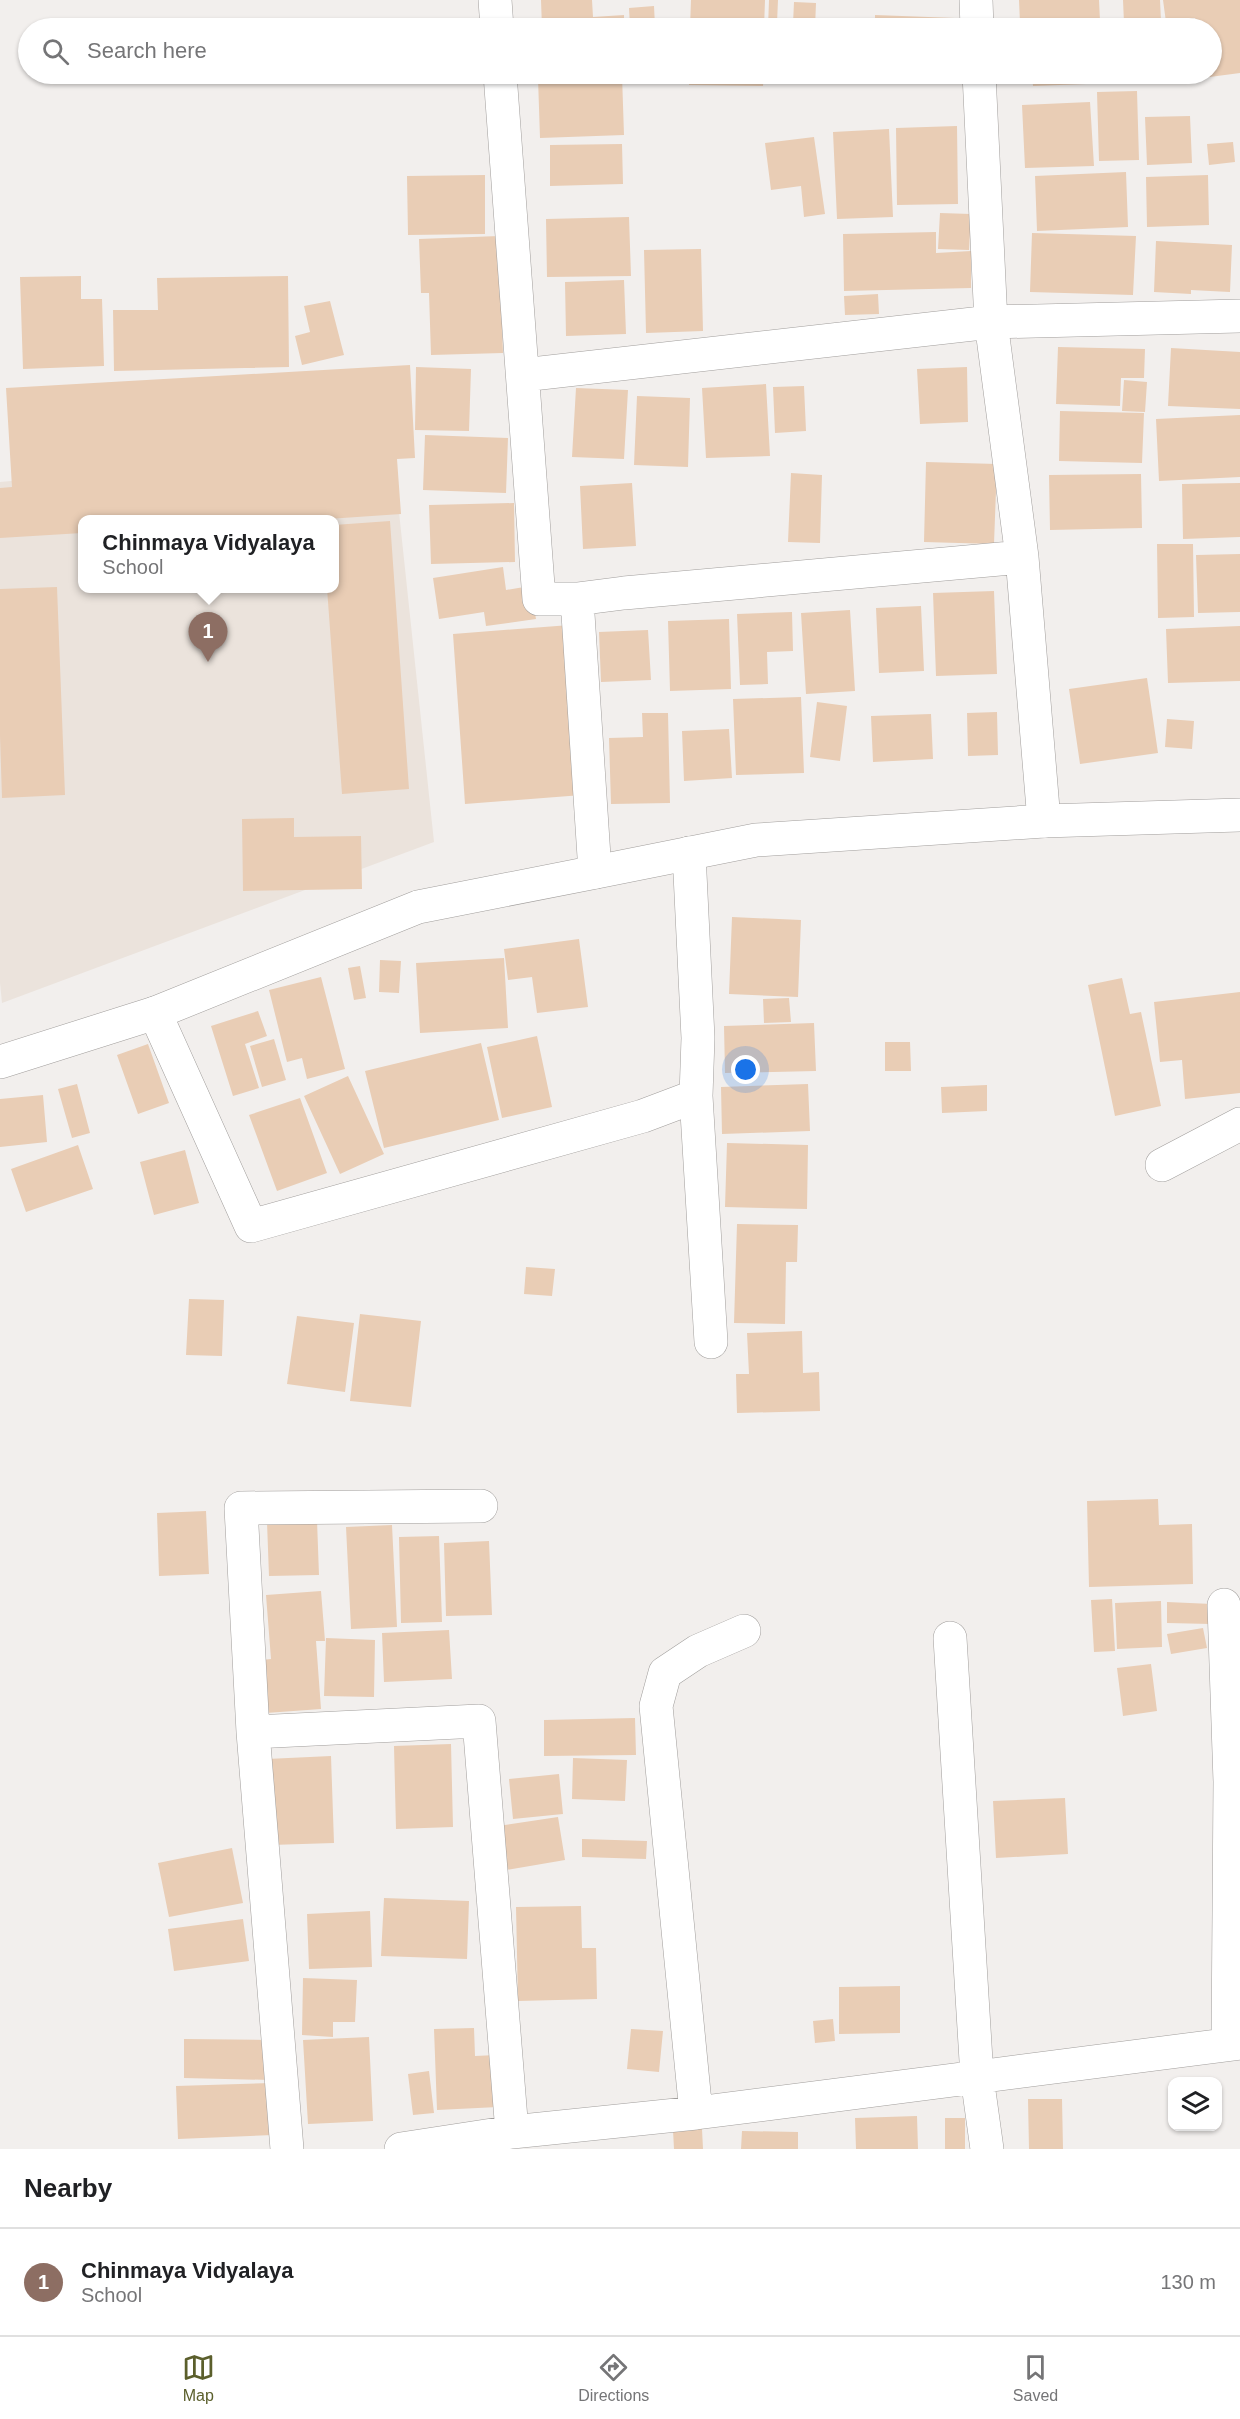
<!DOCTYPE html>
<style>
:root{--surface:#fff;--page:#f6f6f6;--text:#202124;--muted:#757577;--line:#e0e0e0;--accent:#5b5f2c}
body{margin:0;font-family:Arial,sans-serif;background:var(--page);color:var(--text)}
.controls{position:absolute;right:18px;bottom:18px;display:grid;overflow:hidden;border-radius:12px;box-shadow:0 2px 4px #0004}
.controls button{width:54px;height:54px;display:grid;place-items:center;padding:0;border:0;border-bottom:2px solid var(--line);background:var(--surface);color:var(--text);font:30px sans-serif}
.you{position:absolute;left:746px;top:1070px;width:21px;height:21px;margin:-15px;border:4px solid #fff;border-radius:50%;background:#1a73e8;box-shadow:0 0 0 9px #1a73e833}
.badge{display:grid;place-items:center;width:39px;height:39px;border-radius:50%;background:var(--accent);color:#fff;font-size:20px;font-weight:700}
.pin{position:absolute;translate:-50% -50px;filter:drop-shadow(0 2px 3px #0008)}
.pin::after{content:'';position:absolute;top:32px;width:21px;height:18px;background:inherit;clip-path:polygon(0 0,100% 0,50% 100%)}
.popup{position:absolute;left:78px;top:515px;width:261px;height:78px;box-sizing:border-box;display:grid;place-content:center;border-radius:12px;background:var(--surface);filter:drop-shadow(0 2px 4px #0005);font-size:20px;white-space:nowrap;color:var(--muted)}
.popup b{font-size:22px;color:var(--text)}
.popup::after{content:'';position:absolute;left:50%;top:100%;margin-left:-12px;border:12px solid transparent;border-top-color:var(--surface)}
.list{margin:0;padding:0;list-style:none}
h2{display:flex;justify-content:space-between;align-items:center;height:78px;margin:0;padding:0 24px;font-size:26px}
h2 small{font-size:20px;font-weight:400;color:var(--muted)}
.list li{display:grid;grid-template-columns:39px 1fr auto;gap:18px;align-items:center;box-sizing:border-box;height:108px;padding:0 24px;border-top:2px solid var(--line)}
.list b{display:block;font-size:22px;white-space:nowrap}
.list p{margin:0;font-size:20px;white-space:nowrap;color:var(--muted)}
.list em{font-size:20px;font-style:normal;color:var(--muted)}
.icon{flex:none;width:33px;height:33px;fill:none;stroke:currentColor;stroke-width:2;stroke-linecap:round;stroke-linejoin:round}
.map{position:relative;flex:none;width:1240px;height:2149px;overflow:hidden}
.search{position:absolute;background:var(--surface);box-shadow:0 2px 4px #0004;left:18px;right:18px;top:18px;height:66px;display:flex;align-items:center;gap:15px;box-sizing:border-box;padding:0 21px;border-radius:33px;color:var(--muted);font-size:22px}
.sheet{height:186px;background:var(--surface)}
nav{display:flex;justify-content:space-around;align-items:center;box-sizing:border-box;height:84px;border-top:2px solid var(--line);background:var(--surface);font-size:16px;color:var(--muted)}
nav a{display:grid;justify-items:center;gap:3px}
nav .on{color:var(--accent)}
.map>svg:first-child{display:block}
.built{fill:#ebe3dc;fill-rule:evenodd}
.building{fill:#e9cdb5}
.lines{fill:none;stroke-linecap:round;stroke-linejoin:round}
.minor-casing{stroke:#a19e9c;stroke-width:34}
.secondary-casing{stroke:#a19e9c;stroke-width:34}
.minor{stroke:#fff;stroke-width:33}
.secondary{stroke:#fff;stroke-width:33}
</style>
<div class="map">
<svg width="1240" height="2149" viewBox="0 0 1240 2149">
<rect width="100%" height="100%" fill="#f2efed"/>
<path class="built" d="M 392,446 L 434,842 L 2,1003 L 0,983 L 0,482 ZM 82,520 L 334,520 L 334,588 L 82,588 Z"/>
<path class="building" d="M 541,0 L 592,0 L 593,17 L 624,15 L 624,28 L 542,28 Z
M 691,0 L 765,0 L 764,28 L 690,28 Z
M 769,0 L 778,0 L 777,23 L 793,24 L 794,2 L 816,3 L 815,28 L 768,28 Z
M 1019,0 L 1099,0 L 1100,21 L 1020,23 Z
M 1123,0 L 1160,0 L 1161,21 L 1124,23 Z
M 1163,0 L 1240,0 L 1240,73 L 1202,78 L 1201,74 L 1212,74 L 1212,28 L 1197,28 L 1195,18 L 1166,22 Z
M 654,6 L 655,26 L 630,27 L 629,8 Z
M 875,15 L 955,18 L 954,28 L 875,28 Z
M 1192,22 L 1193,28 L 1165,28 L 1165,26 Z
M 689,74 L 764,74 L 763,86 L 689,85 Z
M 1032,74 L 1113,74 L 1113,83 L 1033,86 Z
M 622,75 L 624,135 L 540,138 L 538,78 Z
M 1137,91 L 1139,160 L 1099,161 L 1097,92 Z
M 1090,102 L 1094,166 L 1025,168 L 1022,105 Z
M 1190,116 L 1192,163 L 1147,165 L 1145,117 Z
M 957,126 L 958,204 L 897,205 L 896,128 Z
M 889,129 L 893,217 L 837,219 L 833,132 Z
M 814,137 L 825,214 L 804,217 L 801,186 L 771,190 L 765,143 Z
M 1233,142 L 1235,162 L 1209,165 L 1207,144 Z
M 622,144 L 623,184 L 550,186 L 550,145 Z
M 1126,172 L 1128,227 L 1037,231 L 1035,176 Z
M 485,175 L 485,234 L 408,235 L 407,176 Z
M 1208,175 L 1209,225 L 1147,227 L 1146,177 Z
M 940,213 L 971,214 L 969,250 L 938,249 Z
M 629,217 L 631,276 L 547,277 L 546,219 Z
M 936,232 L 936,253 L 971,251 L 971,288 L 844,291 L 843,234 Z
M 1032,233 L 1136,236 L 1133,295 L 1030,292 Z
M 499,236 L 503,353 L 431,355 L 429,293 L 421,293 L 419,239 Z
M 1156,241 L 1232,245 L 1230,292 L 1191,290 L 1191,294 L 1154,292 Z
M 701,249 L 703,331 L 646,333 L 644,250 Z
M 81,276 L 81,299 L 102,299 L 104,366 L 23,369 L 20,277 Z
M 288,276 L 289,367 L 114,371 L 113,310 L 158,310 L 157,278 Z
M 624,280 L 626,334 L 566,336 L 565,282 Z
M 878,294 L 879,314 L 845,315 L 844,296 Z
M 330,301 L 344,355 L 302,365 L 295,336 L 310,332 L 304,306 Z
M 1058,347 L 1145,349 L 1144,378 L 1121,378 L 1120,406 L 1056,404 Z
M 1171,348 L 1240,352 L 1240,409 L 1168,406 Z
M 410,365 L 415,458 L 397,459 L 401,514 L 313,520 L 82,520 L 82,533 L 0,538 L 0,488 L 12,487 L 6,388 Z
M 416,367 L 471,369 L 469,431 L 415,430 Z
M 967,367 L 968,422 L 920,424 L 917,369 Z
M 1124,380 L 1147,382 L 1145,412 L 1122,411 Z
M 766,384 L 770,456 L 706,458 L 702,388 Z
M 804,386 L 806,431 L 775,433 L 773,387 Z
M 576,388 L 628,390 L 624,459 L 572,457 Z
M 637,396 L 690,398 L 688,467 L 634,465 Z
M 1060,411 L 1144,413 L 1142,463 L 1059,461 Z
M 1240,415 L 1240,477 L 1159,481 L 1156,419 Z
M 425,435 L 508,438 L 506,493 L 423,490 Z
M 926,462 L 997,464 L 994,544 L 924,542 Z
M 791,473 L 822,475 L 820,543 L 788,542 Z
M 1141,474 L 1142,528 L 1050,530 L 1049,475 Z
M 632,483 L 636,546 L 583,549 L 580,486 Z
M 1240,483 L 1240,537 L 1183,539 L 1182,484 Z
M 514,503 L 515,562 L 431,564 L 429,505 Z
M 390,521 L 409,789 L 342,794 L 327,588 L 334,588 L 334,525 Z
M 1157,544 L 1193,544 L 1194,617 L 1158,618 Z
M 1240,554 L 1240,612 L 1198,613 L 1196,555 Z
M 503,567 L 506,590 L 530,586 L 536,619 L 486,626 L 484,612 L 439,619 L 433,578 Z
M 57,587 L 65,795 L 2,798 L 0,736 L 0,589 Z
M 994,591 L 997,674 L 936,676 L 933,593 Z
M 921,606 L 924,671 L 879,673 L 876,608 Z
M 850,610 L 855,691 L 806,694 L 801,613 Z
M 792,612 L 793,651 L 767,652 L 768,684 L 740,685 L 737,614 Z
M 729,619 L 731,689 L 670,691 L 668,621 Z
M 570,625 L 582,795 L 465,804 L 453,634 Z
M 1240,626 L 1240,681 L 1168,683 L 1166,629 Z
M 648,630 L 651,680 L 601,682 L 599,632 Z
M 1147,678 L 1158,753 L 1080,764 L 1069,689 Z
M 801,697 L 804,773 L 736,775 L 733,699 Z
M 817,702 L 847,706 L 840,761 L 810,757 Z
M 997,712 L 998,755 L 968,756 L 967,713 Z
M 642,713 L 668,713 L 670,803 L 611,804 L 609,738 L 643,737 Z
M 931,714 L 933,759 L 873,762 L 871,716 Z
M 1167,719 L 1194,721 L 1192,749 L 1165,747 Z
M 729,729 L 732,778 L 684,781 L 682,731 Z
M 294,818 L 294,837 L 361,836 L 362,889 L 243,891 L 242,819 Z
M 732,917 L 801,920 L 798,997 L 729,994 Z
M 579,939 L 588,1007 L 537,1013 L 532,977 L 508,980 L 504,949 Z
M 504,958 L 508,1028 L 420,1033 L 416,963 Z
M 380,960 L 401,961 L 399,993 L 379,992 Z
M 360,966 L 366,998 L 354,1000 L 348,968 Z
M 321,977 L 345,1069 L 307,1079 L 302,1058 L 287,1062 L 269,990 Z
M 1122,978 L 1130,1014 L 1141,1012 L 1161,1106 L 1115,1116 L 1088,985 Z
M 1240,992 L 1240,1093 L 1185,1099 L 1182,1060 L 1160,1062 L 1154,1002 Z
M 789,998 L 791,1022 L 764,1023 L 763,999 Z
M 258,1011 L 267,1036 L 245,1044 L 259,1088 L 233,1096 L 211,1026 Z
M 814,1023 L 816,1071 L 725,1073 L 724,1026 Z
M 537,1036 L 552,1107 L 502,1118 L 487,1047 Z
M 274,1039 L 286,1080 L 262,1087 L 250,1046 Z
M 885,1042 L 910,1042 L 911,1071 L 885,1071 Z
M 481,1043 L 499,1120 L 384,1148 L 365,1071 Z
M 148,1044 L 169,1103 L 138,1114 L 117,1055 Z
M 348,1076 L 384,1154 L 340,1174 L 304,1096 Z
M 77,1084 L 90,1133 L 72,1138 L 58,1089 Z
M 808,1084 L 810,1131 L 722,1134 L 721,1087 Z
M 987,1085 L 987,1111 L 942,1113 L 941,1087 Z
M 43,1095 L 47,1142 L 0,1147 L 0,1099 Z
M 300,1098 L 327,1173 L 277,1191 L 249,1115 Z
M 727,1143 L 808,1145 L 807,1209 L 725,1207 Z
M 78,1145 L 93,1189 L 26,1212 L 11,1169 Z
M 185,1150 L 199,1203 L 154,1215 L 140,1162 Z
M 737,1224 L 798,1225 L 797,1262 L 786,1262 L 785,1324 L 734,1323 Z
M 526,1267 L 555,1269 L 552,1296 L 524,1294 Z
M 189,1299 L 224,1300 L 222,1356 L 186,1355 Z
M 360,1314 L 421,1321 L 411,1407 L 350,1401 Z
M 297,1316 L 354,1323 L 345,1392 L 287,1384 Z
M 802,1331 L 803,1373 L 819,1372 L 820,1411 L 737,1413 L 736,1374 L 749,1374 L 747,1333 Z
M 1158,1499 L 1159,1525 L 1192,1524 L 1193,1584 L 1089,1587 L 1087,1501 Z
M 206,1511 L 209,1574 L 159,1576 L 157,1513 Z
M 317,1520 L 319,1575 L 269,1576 L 267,1522 Z
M 392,1525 L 397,1627 L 351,1629 L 346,1527 Z
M 439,1536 L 442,1622 L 401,1623 L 399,1537 Z
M 489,1541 L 492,1615 L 446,1616 L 444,1543 Z
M 321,1591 L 325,1641 L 316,1641 L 321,1709 L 266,1713 L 262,1660 L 271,1659 L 266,1595 Z
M 1112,1599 L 1115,1651 L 1094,1652 L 1091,1600 Z
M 1161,1601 L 1162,1647 L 1117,1649 L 1115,1603 Z
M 1167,1602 L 1212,1604 L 1211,1624 L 1167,1623 Z
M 1203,1628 L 1207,1648 L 1171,1654 L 1167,1634 Z
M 449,1630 L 452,1679 L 384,1682 L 382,1633 Z
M 326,1638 L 375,1640 L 374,1697 L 324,1696 Z
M 1151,1664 L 1157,1711 L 1123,1716 L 1117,1668 Z
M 635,1718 L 636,1755 L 544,1756 L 544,1720 Z
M 451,1744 L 453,1827 L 396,1829 L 394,1746 Z
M 331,1756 L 334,1843 L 271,1845 L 267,1759 Z
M 573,1758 L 627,1760 L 625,1801 L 572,1799 Z
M 559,1774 L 563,1814 L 513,1819 L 509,1779 Z
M 1065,1798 L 1068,1854 L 996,1858 L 993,1801 Z
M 558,1817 L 565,1860 L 506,1870 L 498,1826 Z
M 582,1839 L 647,1841 L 646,1859 L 582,1857 Z
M 232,1848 L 243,1903 L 169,1917 L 158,1863 Z
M 384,1898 L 469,1901 L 467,1959 L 381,1956 Z
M 581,1906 L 582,1948 L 596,1948 L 597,1999 L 518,2001 L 516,1907 Z
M 370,1911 L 372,1967 L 309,1969 L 307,1914 Z
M 243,1919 L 249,1961 L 174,1971 L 168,1929 Z
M 303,1978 L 357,1980 L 355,2022 L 333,2022 L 333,2037 L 302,2035 Z
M 900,1986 L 900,2033 L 839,2034 L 839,1987 Z
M 833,2019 L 835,2041 L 815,2043 L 813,2021 Z
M 474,2028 L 475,2056 L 496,2055 L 498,2107 L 437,2110 L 434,2029 Z
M 631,2029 L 663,2031 L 659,2072 L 627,2069 Z
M 369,2037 L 373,2121 L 308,2124 L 303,2040 Z
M 184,2039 L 273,2040 L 272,2080 L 184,2078 Z
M 429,2071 L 434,2113 L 413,2115 L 408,2074 Z
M 271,2083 L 273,2135 L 178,2139 L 176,2086 Z
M 1028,2099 L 1062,2099 L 1063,2149 L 1029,2149 Z
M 917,2116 L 918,2149 L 856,2149 L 855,2118 Z
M 945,2118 L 965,2118 L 965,2149 L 945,2149 Z
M 702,2129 L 703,2149 L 674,2149 L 673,2130 Z
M 742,2131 L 798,2132 L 798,2149 L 741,2149 Z"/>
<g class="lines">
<defs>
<path id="minor" d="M 495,0 L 497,28
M 976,0 L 977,28
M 500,74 L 539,599 L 577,599 L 624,593 L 1022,557
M 979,74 L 991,322 L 1022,557 L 1044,821
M 523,375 L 991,322 L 1240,316
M 577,599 L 595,872
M 689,853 L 698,1038 L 696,1096
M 155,1013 L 251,1226 L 643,1116 L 696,1096 L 711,1342
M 1162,1165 L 1240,1124
M 1224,1605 L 1230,1782 L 1228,2044
M 253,1732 L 479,1721 L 512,2132 L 696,2113 L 977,2077 L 950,1638
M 696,2113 L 656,1706 L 665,1673 L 698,1651 L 744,1631
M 287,2149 L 253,1732 L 241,1508 L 481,1506
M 401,2149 L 512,2132
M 987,2149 L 977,2077 L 1240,2043"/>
<path id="secondary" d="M 0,1062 L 155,1013 L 418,907 L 596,872 L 756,840 L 1044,821 L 1240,815"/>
</defs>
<use href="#minor" class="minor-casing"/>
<use href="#secondary" class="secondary-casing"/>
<use href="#minor" class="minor"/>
<use href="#secondary" class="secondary"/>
</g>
</svg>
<div class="controls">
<button><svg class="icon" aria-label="layers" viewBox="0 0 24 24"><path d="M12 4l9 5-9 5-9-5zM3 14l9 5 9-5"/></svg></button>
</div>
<div class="you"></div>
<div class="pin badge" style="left:208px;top:662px;background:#8d6e63">1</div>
<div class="popup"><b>Chinmaya Vidyalaya</b>School</div>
<div class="search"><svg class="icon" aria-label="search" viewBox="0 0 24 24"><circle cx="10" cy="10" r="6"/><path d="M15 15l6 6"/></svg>Search here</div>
</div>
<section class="sheet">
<h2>Nearby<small></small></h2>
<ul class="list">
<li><span class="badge" style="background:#8d6e63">1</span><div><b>Chinmaya Vidyalaya</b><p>School</p></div><em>130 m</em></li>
</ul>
</section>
<nav>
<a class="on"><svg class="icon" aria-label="map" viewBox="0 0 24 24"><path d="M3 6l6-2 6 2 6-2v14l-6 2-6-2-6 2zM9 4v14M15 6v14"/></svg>Map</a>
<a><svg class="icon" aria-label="directions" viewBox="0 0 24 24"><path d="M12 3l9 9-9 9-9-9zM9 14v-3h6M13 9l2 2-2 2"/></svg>Directions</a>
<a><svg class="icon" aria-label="saved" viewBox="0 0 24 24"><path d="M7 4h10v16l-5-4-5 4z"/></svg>Saved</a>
</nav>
